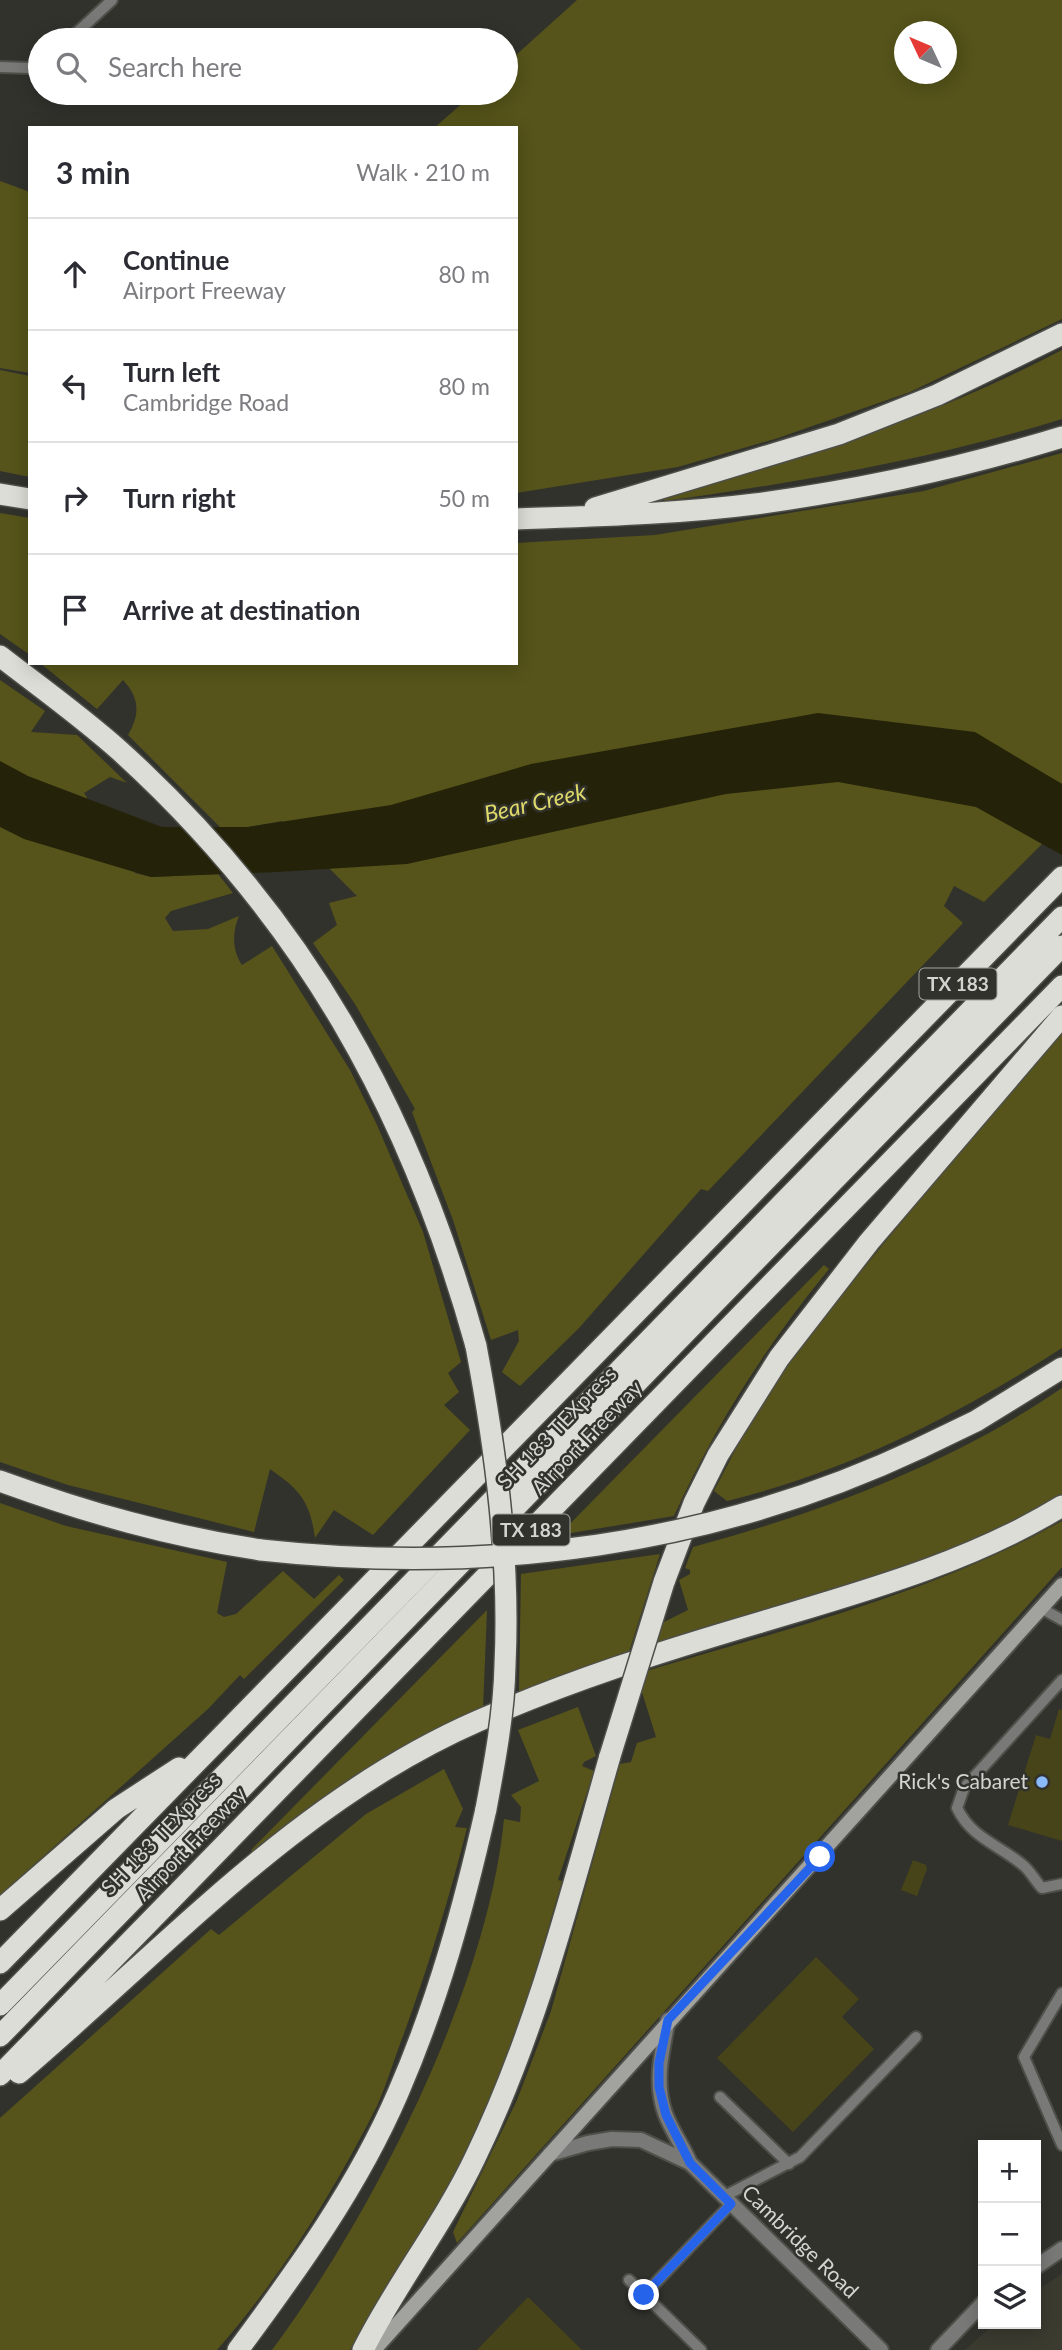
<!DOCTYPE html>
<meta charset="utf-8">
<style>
:root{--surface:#fff;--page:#f2f2f3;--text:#2b2b33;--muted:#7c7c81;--line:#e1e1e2}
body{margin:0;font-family:Lato,sans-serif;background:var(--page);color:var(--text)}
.controls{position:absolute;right:21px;bottom:21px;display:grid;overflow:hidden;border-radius:0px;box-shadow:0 4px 18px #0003}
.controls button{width:63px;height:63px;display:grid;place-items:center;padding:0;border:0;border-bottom:2px solid var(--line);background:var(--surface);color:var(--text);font:35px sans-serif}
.compass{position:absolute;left:894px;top:21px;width:63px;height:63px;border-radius:50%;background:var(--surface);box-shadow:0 4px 18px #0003;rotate:314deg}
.stop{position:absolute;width:21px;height:21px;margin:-16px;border:5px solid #2563eb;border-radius:50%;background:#fff}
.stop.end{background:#2563eb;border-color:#fff;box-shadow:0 2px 7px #0008}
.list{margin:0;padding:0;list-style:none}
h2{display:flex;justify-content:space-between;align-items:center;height:91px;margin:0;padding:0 28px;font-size:30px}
h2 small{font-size:23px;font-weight:400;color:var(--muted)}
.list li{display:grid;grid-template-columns:46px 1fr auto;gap:21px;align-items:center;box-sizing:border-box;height:112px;padding:0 28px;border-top:2px solid var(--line)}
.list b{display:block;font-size:26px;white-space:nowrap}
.list p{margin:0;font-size:23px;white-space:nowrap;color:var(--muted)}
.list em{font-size:23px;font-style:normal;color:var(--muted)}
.icon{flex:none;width:38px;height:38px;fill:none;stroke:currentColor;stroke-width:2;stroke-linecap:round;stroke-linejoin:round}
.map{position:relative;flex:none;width:1062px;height:2350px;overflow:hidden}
.search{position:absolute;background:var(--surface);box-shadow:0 4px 18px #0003;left:28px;top:28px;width:490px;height:77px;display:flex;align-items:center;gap:18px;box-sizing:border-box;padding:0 24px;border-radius:38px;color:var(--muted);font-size:26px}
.panel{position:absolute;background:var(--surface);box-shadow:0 4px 18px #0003;left:28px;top:126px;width:490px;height:539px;border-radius:0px}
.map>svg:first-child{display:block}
.built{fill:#3b3b30}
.green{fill:#56541a;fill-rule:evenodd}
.water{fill:#242309}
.building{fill:#464418}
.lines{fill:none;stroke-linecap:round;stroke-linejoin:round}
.lane-casing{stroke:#4f4f4a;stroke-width:14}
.street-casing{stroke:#4f4f4a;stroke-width:18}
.secondary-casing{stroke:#4f4f4a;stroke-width:18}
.highway-casing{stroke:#4f4f4a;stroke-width:24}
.lane{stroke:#797977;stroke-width:10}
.street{stroke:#797977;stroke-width:14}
.secondary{stroke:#a2a29e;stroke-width:14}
.highway{stroke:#ddddd7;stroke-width:21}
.highway-bridge-casing{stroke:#4f4f4a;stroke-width:24;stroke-linecap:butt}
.highway-bridge{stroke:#ddddd7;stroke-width:21}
.route{stroke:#2563eb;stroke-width:9}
.poi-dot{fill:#8abafc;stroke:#32322d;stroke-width:2.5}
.labels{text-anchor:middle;stroke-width:5;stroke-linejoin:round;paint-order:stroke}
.shield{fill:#32322d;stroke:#a3a39f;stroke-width:2}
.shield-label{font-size:19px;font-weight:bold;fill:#d3d3d0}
.street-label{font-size:21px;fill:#d3d3d0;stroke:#32322d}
.poi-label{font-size:21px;fill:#d3d3d0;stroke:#32322d;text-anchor:end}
.water-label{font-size:23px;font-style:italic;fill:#ded969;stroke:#32322d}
</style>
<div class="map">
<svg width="1062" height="2350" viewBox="0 0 1062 2350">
<rect width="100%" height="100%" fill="#32322d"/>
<path class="built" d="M 1062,2274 L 1062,2350 L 965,2350 L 994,2324 L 1036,2324 L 1036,2291 Z"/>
<path class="green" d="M 577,0 L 1062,0 L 1062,319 L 910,392 L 778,438 L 678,467 L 516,493 L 516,128 L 434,128 L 474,93 L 506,93 L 506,64 ZM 904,32 L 946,32 L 946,74 L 904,74 Z
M 0,181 L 30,192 L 30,373 L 0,368 Z
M 1062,350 L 1062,419 C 932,459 800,482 665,501 L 661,496 C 805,458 930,419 1062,350 Z
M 0,370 L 30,376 L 30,477 L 0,471 Z
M 1062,453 L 1062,784 L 1048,776 L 995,817 L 1042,844 L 984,902 L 954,886 L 944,906 L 963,923 L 708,1191 L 701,1189 L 579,1328 L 520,1386 L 502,1372 L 519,1341 L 518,1330 L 491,1340 L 453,1220 L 412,1112 L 415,1109 L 355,1004 L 313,943 L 337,925 L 329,903 L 357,896 L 282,821 L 248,827 L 220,827 L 128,735 C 140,715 140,698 123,680 L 97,709 L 40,663 L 516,663 L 516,543 L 655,535 L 924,491 Z
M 0,513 L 30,518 L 30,655 L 0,634 Z
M 0,680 L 45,711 L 31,732 L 77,735 L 127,783 L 110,777 L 84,793 L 135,873 L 151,877 L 218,874 L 233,893 L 171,911 L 165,918 L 173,931 L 208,929 L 239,916 C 232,932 232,950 242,965 L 272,946 L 350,1070 L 377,1125 L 423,1232 L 461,1362 L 448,1373 L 459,1392 L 444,1405 L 470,1430 L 373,1535 L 334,1510 L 315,1538 C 310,1501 300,1490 270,1469 L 254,1532 L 68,1485 L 0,1462 Z
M 1062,1034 L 1062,1348 C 958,1415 848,1471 727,1501 L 714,1491 L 754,1414 L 788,1360 L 1010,1090 Z
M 824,1265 L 829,1269 C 766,1346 715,1425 674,1516 L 559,1535 Z
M 1062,1388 L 1062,1498 L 930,1562 L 654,1647 L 660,1624 L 688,1610 L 679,1580 L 690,1574 L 690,1570 L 685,1568 L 693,1547 C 822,1512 951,1464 1062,1388 Z
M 0,1503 L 66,1526 L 227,1562 L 217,1613 L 224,1617 L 236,1614 L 283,1571 L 314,1599 L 339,1575 L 344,1580 L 244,1679 L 240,1675 L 208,1709 L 0,1895 Z
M 1062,1521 L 1062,1567 L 457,2243 L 453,2232 L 517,2100 L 551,2011 L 620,1764 L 631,1762 L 637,1743 L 656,1737 L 641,1689 L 646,1671 C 787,1629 933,1593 1062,1521 Z
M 660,1554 L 628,1655 L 519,1692 L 521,1574 Z
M 487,1610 L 483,1709 L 389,1756 L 345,1783 L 255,1854 L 251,1850 Z
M 578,1707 L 596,1756 L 584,1762 L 582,1766 L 594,1771 L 558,1880 L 562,1881 L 526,2004 L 490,2100 L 457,2172 L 350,2350 L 272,2350 C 373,2214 488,1988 504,1819 L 520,1822 L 521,1807 L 511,1795 L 539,1781 L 518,1730 Z
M 444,1769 L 463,1809 L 455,1827 L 467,1828 C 449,1899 428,1968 403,2036 C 394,2059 387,2084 377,2106 C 333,2193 281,2277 217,2350 L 0,2350 L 0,2118 L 211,1929 L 219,1935 L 366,1814 Z"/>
<path class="water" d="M 818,713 L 975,732 L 1062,784 L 1062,855 L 976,807 L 838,782 L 726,794 L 407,864 L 277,872 L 151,877 L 24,839 L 0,827 L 0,761 L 28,776 L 162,827 L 248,827 L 391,805 L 531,764 Z"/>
<path class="building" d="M 1059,1709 L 1062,1710 L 1062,1841 L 1008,1825 L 1036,1735 L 1050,1739 Z
M 913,1860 L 926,1865 L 927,1869 L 917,1896 L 901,1890 Z
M 816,1957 L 859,1999 L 842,2017 L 874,2049 L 793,2132 L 717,2058 Z
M 528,2297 L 582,2350 L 477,2350 Z"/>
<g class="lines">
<defs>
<path id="lane" d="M 69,40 L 112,0
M 0,67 L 30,68 L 40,62
M 1041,1608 L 1062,1620
M 1062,1680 L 964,1788 L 957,1808 C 972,1839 1000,1845 1024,1866 C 1031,1872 1036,1882 1042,1888 L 1062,1884
M 1062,1993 L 1024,2057 L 1062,2145
M 720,2097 L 789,2164
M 723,2197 L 800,2157 L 916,2037
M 629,2280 L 701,2350
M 644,2295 L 731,2204"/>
<path id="street" d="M 668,2020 C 662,2052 654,2082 665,2113 C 671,2130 683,2146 690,2163
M 550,2154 L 588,2143 L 612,2139 L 641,2140 L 690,2163 L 881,2350
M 1036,2267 L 1062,2249
M 938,2350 L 983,2303"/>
<path id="secondary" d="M 374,2350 L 1062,1585"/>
<path id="highway" d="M 0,494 L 30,499
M 595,508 L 839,434 L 937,395 L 1062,334
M 516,519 C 596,516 676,514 755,504 C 860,490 961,468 1062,437
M 0,656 C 40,687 82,717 120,751 C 304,918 410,1109 476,1346
M 920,1448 L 976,1421 L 1062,1368
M 0,1481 C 88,1513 169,1536 261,1550
M 664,1582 L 694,1503 L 718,1455 L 779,1358 L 869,1242 L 1062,1016
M 0,1910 L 116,1809 L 179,1768
M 0,1963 L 1062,877
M 0,2005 L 1062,917
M 0,2036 L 1062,946
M 19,2073 C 165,1949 299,1799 478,1721 C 568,1681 663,1651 758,1623 C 861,1592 969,1563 1062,1506
M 0,2075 L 1062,986
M 238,2350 C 298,2269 358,2186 398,2093 C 438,2001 464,1906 486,1809
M 363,2350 C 396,2284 443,2225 475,2158 C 537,2030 571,1892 610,1756"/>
</defs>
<use href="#lane" class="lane-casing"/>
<use href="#street" class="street-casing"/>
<use href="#secondary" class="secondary-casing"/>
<use href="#highway" class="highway-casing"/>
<use href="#lane" class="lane"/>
<use href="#street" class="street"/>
<use href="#secondary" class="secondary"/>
<use href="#highway" class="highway"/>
<defs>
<path id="highway-bridge" d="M 476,1346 C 496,1452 510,1557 505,1665 C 504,1713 495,1761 486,1809
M 261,1550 C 488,1575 712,1546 920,1448
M 610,1756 L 664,1582"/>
</defs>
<use href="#highway-bridge" class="highway-bridge-casing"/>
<use href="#highway-bridge" class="highway-bridge"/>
</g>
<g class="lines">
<path class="route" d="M 644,2295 L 731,2204 L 690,2163 L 666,2115 L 659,2087 L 659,2063 L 668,2020 L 820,1857"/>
</g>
<circle class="poi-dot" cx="1042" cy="1782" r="7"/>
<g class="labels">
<g class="shield">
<rect x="919.5" y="968.5" width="77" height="31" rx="5"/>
<rect x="492.5" y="1514.5" width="77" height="31" rx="5"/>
</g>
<g class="shield-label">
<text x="958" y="991">TX 183</text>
<text x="531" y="1537">TX 183</text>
</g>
<g class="street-label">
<text transform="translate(557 1428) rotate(-46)" y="7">SH 183 TEXpress</text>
<text transform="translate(587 1438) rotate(-46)" y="7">Airport Freeway</text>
<text transform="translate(161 1834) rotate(-46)" y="7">SH 183 TEXpress</text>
<text transform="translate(191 1844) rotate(-46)" y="7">Airport Freeway</text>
<text transform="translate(800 2242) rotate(44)" y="7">Cambridge Road</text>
</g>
<g class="poi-label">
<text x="1028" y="1789">Rick's Cabaret</text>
</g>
<g class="water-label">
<text transform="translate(535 803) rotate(-13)" y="8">Bear Creek</text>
</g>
</g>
</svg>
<div class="controls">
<button>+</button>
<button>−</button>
<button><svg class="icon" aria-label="layers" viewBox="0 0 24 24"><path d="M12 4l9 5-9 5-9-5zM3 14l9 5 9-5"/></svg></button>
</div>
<svg class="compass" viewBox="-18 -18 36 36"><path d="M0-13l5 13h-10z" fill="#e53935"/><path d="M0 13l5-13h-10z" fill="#7c7c81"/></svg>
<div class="stop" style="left:820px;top:1857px"></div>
<div class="stop end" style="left:644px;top:2295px"></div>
<div class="search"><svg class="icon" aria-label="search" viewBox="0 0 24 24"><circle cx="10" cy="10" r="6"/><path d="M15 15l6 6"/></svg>Search here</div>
<section class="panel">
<h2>3 min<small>Walk · 210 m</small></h2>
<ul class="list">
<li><svg class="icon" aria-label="ahead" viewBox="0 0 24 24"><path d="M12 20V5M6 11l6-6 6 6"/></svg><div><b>Continue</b><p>Airport Freeway</p></div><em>80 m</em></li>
<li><svg class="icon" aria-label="left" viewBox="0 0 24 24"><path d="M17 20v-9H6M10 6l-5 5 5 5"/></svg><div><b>Turn left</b><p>Cambridge Road</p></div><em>80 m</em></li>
<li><svg class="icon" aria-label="right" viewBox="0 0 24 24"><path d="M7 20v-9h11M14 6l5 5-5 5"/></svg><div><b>Turn right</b></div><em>50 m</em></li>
<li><svg class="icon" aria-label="arrive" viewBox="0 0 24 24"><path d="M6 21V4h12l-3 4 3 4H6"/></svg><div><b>Arrive at destination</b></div></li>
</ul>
</section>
</div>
